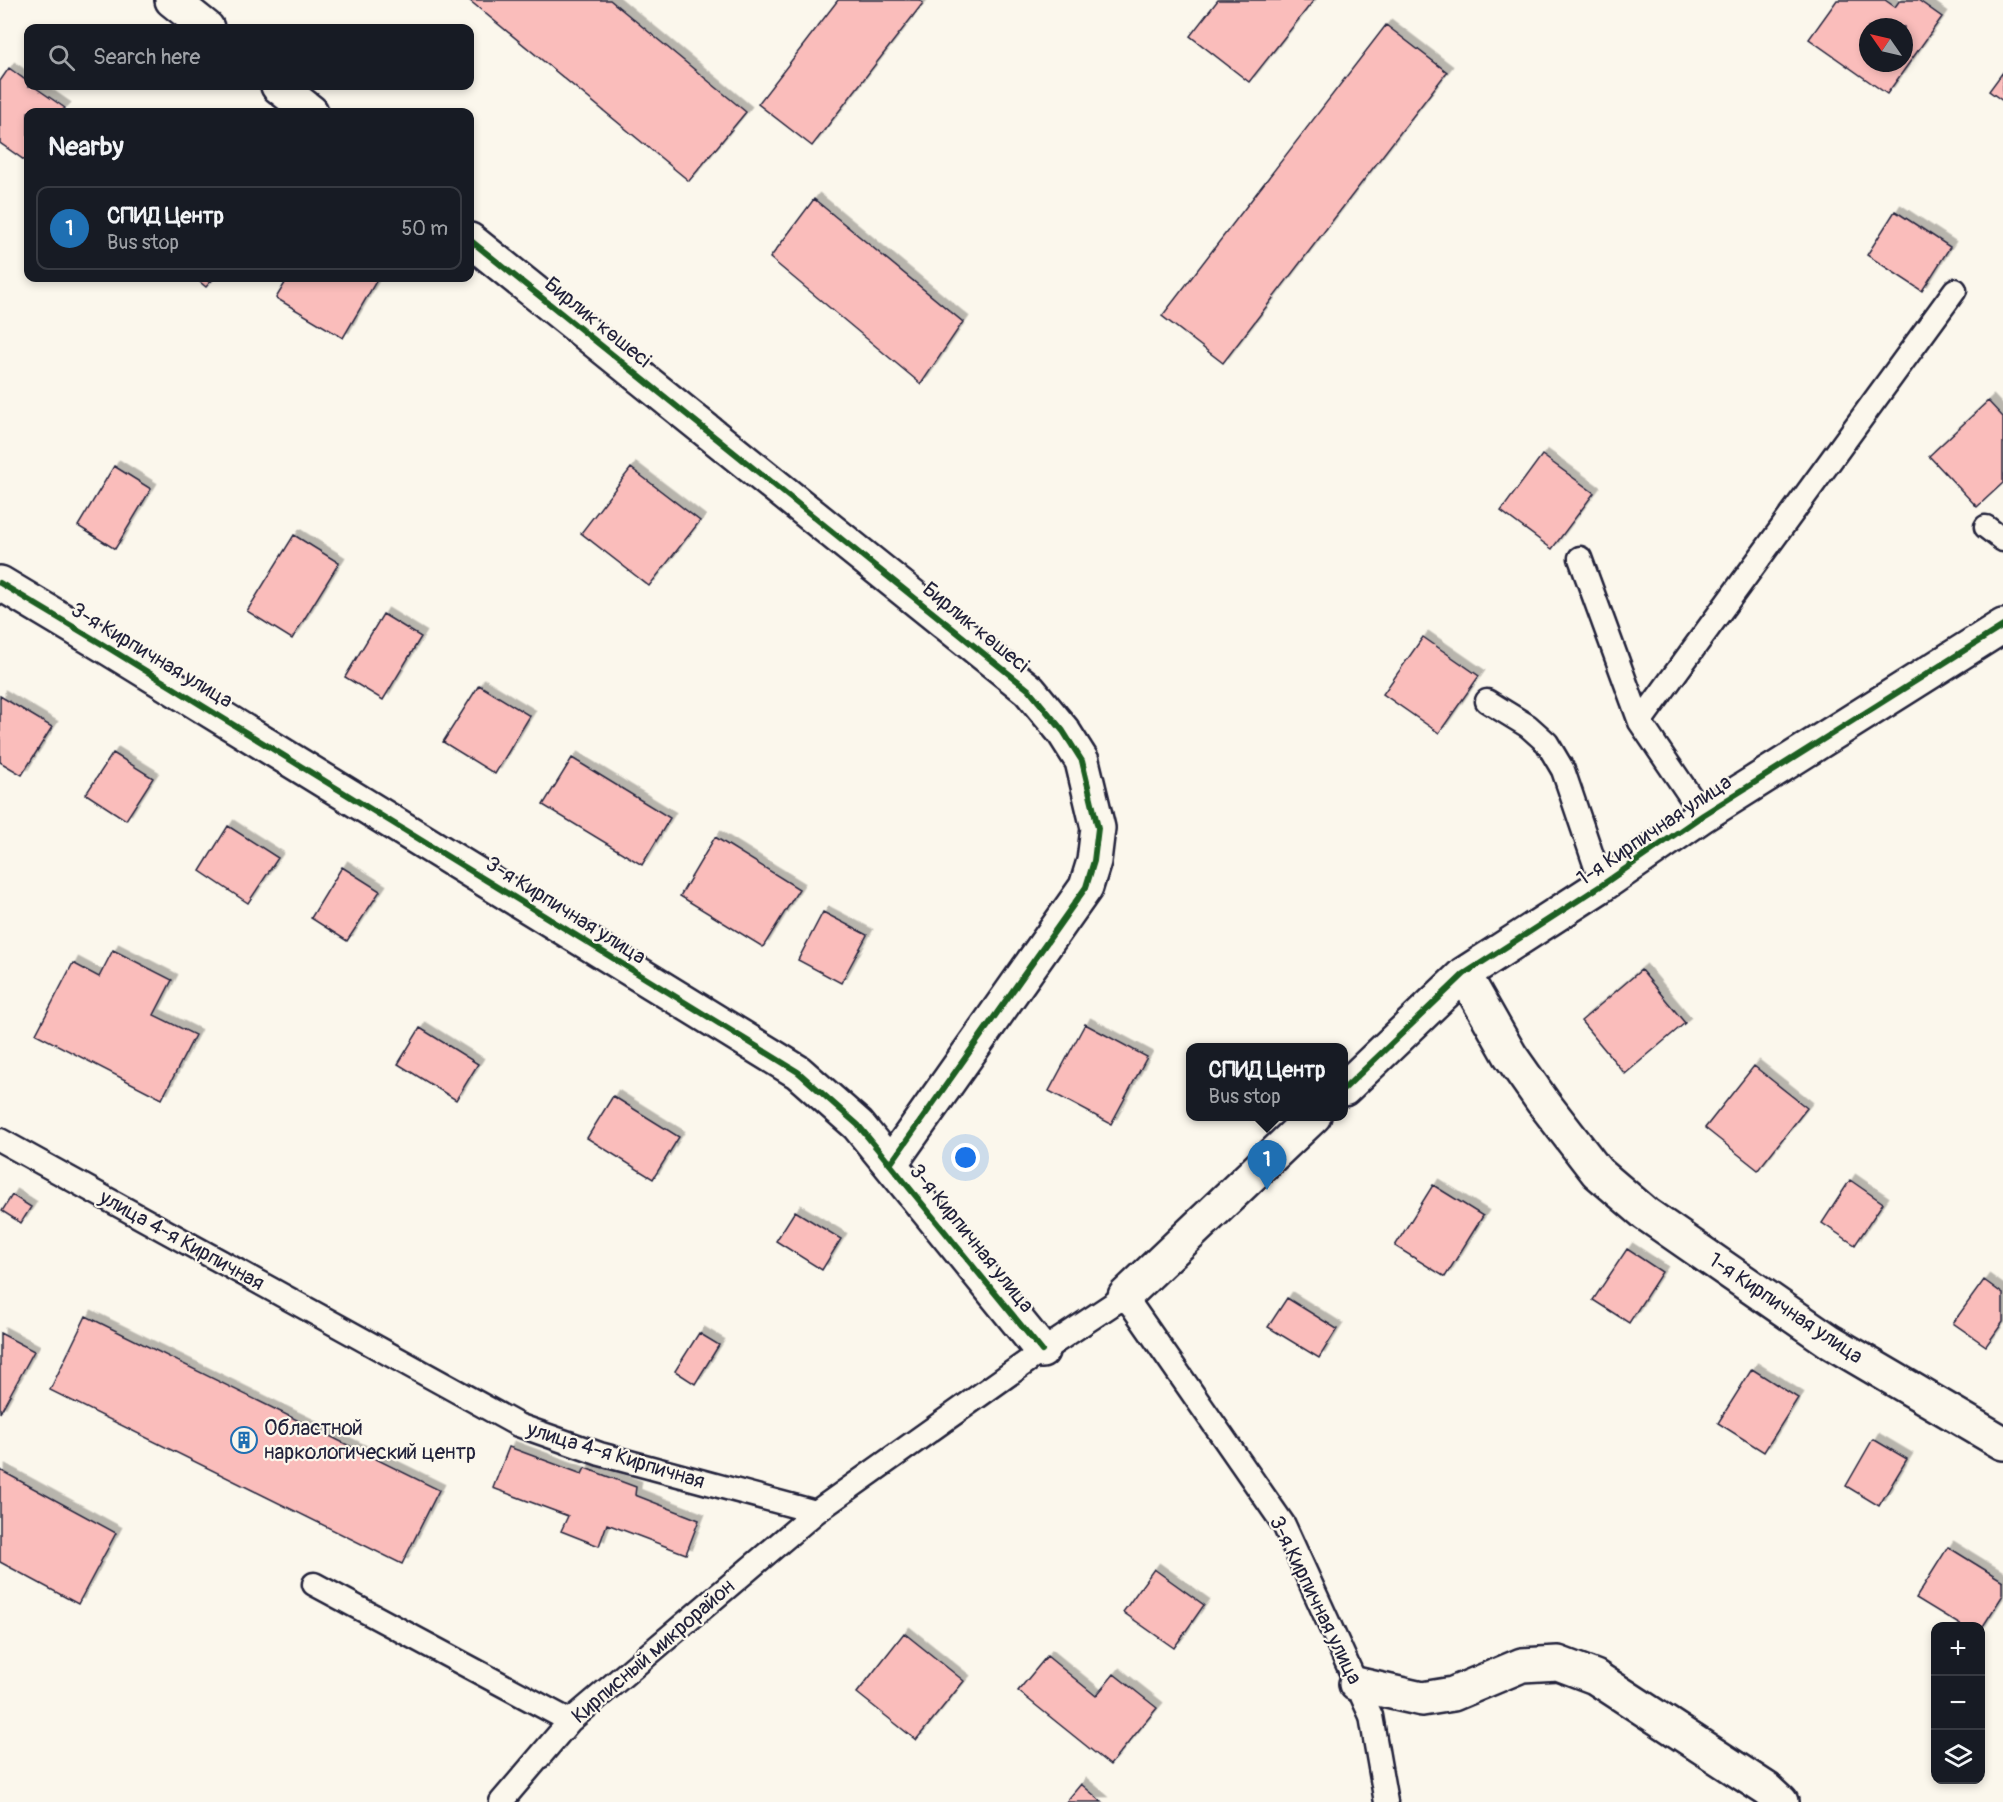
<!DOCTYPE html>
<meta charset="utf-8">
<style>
:root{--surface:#171b24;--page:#20242c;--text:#f1f3f6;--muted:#9ea1a6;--line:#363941;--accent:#1f6fb2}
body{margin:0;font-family:Pangolin,sans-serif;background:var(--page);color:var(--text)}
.controls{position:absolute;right:18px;bottom:18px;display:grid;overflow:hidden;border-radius:12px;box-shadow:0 3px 9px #0003}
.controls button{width:54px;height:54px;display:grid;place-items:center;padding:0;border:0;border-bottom:2px solid var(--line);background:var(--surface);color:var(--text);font:30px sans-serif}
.compass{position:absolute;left:1859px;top:18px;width:54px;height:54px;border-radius:50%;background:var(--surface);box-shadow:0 3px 9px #0003;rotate:304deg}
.you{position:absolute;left:966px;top:1158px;width:21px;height:21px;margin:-15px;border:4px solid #fff;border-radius:50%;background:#1a73e8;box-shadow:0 0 0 9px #1a73e833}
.badge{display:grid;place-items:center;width:39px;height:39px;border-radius:50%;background:var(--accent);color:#fff;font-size:20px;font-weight:700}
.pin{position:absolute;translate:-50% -50px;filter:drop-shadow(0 2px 3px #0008)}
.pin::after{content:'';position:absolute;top:32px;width:21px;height:18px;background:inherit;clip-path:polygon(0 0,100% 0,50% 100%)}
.popup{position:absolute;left:1186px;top:1043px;width:162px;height:78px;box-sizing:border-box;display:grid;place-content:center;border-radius:12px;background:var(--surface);filter:drop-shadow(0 2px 4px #0005);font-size:20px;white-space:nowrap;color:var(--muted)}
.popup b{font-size:22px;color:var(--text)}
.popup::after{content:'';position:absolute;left:50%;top:100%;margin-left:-12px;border:12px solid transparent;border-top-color:var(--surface)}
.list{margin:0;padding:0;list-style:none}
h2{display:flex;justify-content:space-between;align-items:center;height:78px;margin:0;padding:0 24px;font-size:26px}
h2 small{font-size:20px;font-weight:400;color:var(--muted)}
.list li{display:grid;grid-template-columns:39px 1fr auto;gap:18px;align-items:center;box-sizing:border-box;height:84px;margin:0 12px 12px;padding:0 12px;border:2px solid var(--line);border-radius:12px}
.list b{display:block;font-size:22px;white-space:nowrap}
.list p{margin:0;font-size:20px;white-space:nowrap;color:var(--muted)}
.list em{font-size:20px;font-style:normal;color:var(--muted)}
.icon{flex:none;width:33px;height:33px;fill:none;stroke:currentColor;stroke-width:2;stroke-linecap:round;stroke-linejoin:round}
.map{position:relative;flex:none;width:2003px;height:1802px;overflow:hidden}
.search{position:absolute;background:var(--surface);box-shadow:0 3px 9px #0003;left:24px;top:24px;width:450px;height:66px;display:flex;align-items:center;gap:15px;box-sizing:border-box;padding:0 21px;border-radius:12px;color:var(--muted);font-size:22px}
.panel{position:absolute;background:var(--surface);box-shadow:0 3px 9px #0003;left:24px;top:108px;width:450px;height:174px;border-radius:12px}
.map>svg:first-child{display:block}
.building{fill:#fabdbb;stroke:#22223b;stroke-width:1.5;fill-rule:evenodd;filter:url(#shadow)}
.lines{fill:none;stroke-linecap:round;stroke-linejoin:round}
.lane-casing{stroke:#22223b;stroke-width:27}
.street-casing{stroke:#22223b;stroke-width:38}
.lane{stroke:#fbf7ec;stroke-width:22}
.street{stroke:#fbf7ec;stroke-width:33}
.cycleway-casing{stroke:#fbf7ec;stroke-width:10}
.cycleway{stroke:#1b5e20;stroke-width:6}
.labels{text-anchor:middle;stroke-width:4.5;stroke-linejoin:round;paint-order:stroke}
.street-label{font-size:21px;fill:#22223b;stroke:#fbf7ec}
.poi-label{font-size:21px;fill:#22223b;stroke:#fbf7ec;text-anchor:start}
</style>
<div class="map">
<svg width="2003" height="1802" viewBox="0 0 2003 1802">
<defs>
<filter id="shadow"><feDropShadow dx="5.5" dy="-5.5" stdDeviation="0" flood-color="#0004"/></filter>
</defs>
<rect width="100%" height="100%" fill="#fbf7ec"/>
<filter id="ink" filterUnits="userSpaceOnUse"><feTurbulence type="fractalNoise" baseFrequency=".0167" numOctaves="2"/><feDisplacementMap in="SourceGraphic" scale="12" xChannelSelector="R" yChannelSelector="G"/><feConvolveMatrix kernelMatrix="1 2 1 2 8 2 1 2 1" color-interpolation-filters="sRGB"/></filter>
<g filter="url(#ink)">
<path class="building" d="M 469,0 L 610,0 L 746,112 L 689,181 Z
M 838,0 L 919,0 L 923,3 L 812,146 L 758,104 Z
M 1218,0 L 1314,0 L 1249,82 L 1190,36 Z
M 1837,0 L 1885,0 L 1895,7 L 1900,0 L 1918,0 L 1942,17 L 1887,94 L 1809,39 ZM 1868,27 L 1904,27 L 1904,63 L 1868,63 Z
M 1386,25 L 1447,72 L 1223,363 L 1162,316 Z
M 9,68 L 28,82 L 28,86 L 33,86 L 65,108 L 61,112 L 28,112 L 28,159 L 27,162 L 0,143 L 0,81 Z
M 2003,72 L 2003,101 L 1989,91 Z
M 814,199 L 963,322 L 921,384 L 770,258 Z
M 1895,211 L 1950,247 L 1922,291 L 1867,255 Z
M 195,278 L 214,278 L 206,287 Z
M 288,278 L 378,278 L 343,338 L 276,298 Z
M 1988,401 L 2003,417 L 2003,483 L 1977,507 L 1929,456 Z
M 1542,455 L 1594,493 L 1552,549 L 1501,511 Z
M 114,466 L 151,489 L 115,549 L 78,526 Z
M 631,468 L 700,521 L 649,586 L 581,533 Z
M 294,535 L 339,563 L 292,639 L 247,611 Z
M 383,614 L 421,637 L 383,700 L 345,677 Z
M 1423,637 L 1479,676 L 1439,733 L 1383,694 Z
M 479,685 L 530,716 L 495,774 L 443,742 Z
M 0,696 L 52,727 L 22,775 L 0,762 Z
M 113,753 L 153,778 L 126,820 L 86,794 Z
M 572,758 L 670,818 L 642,865 L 543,805 Z
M 228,826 L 278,858 L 248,903 L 200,871 Z
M 715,837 L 799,889 L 763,947 L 680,896 Z
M 342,867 L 380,891 L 347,941 L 311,918 Z
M 823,912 L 867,935 L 841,983 L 798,960 Z
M 113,950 L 172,980 L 154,1015 L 195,1035 L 162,1099 L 36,1034 L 73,963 L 99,977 Z
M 1641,970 L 1685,1023 L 1625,1074 L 1581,1021 Z
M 1085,1024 L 1147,1057 L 1111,1124 L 1049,1091 Z
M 420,1028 L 478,1064 L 456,1100 L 398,1064 Z
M 1754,1066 L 1807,1108 L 1758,1170 L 1705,1128 Z
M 613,1096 L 679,1137 L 653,1179 L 587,1138 Z
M 1850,1180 L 1883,1203 L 1855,1245 L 1822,1223 Z
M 1433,1185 L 1483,1216 L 1445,1277 L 1395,1246 Z
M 12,1195 L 31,1207 L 21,1223 L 2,1211 Z
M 795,1211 L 841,1239 L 822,1270 L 776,1241 Z
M 1627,1249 L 1662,1272 L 1629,1323 L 1593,1300 Z
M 1984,1280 L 2003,1294 L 2003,1322 L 1986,1346 L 1953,1323 Z
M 1287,1298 L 1337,1329 L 1319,1358 L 1268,1327 Z
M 86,1316 L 439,1490 L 402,1564 L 50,1390 Z
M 0,1333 L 34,1351 L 0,1413 Z
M 699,1333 L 719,1345 L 695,1384 L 675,1371 Z
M 1752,1369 L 1798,1398 L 1764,1452 L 1718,1423 Z
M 1873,1439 L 1907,1459 L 1879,1506 L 1846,1486 Z
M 509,1447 L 582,1474 L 585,1468 L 636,1487 L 635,1495 L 699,1520 L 686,1554 L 607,1524 L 599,1546 L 561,1531 L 568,1516 L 493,1488 Z
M 0,1470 L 116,1533 L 78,1604 L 0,1562 Z
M 1948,1547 L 2003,1581 L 2003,1595 L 1980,1631 L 1980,1626 L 1962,1626 L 1916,1598 Z
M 1154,1569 L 1204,1605 L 1174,1648 L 1123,1612 Z
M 904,1633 L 964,1681 L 916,1740 L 857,1693 Z
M 1047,1656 L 1096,1696 L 1114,1674 L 1157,1708 L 1110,1765 L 1018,1691 Z
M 1081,1784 L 1102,1802 L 1066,1802 Z"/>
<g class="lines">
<defs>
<path id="lane" d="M 1986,527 L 2003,540
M 1580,558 L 1640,722 L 1703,815
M 1487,701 L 1528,726 L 1547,743 L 1563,770 L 1602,885
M 1640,722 L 1955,290
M 0,1140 L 518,1425 L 600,1454 L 816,1512 L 1042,1351 L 1125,1296 L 1284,1525 L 1371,1716 L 1386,1802
M 314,1584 L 570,1721
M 501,1802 L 570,1721 L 816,1512"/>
<path id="street" d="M 172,0 L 207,28
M 278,86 L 311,112
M 470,240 L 1029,690 L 1063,731 L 1082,761 L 1098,828 L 1094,861 L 1086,887 L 891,1163
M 0,583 L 107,647 L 798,1072 L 858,1125 L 1042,1351
M 1464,974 L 1510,1055 L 1543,1102 L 1597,1172 L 1646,1214 L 1831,1342 L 2003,1443
M 1344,1089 L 1464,974 L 1602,885 L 1703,815 L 2003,626
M 1125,1296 L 1314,1116
M 1356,1684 L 1422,1699 L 1453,1694 L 1522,1665 L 1558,1663 L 1595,1677 L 1768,1790 L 1781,1802"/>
</defs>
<use href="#lane" class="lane-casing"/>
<use href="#street" class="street-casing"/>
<use href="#lane" class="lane"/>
<use href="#street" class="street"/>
<defs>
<path id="cycleway" d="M 470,240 L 1029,690 L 1063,731 L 1082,761 L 1098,828 L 1094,861 L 1086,887 L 891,1163
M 0,583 L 107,647 L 798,1072 L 858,1125 L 1042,1351
M 1344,1089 L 1464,974 L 1602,885 L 1703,815 L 2003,626"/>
</defs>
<use href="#cycleway" class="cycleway-casing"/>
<use href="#cycleway" class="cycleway"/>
</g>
</g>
<defs>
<symbol id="building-ring" viewBox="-11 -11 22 22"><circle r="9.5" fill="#fbf7ec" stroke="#1f6fb2" stroke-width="1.5"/><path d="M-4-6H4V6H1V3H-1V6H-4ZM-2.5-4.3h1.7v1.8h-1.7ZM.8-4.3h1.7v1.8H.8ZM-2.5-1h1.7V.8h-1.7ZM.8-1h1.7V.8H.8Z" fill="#1f6fb2"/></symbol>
</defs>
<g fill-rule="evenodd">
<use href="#building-ring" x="229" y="1425" width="30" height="30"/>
</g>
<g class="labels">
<g class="street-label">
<text transform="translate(598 322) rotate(39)" y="7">Бирлик көшесі</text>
<text transform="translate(976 627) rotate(39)" y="7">Бирлик көшесі</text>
<text transform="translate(152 655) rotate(31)" y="7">3-я Кирпичная улица</text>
<text transform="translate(1654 830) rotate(-34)" y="7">1-я Кирпичная улица</text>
<text transform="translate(566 910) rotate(32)" y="7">3-я Кирпичная улица</text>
<text transform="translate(972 1238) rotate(51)" y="7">3-я Кирпичная улица</text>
<text transform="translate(182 1240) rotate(29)" y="7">улица 4-я Кирпичная</text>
<text transform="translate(1786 1308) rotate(34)" y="7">1-я Кирпичная улица</text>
<text transform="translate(616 1455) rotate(17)" y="7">улица 4-я Кирпичная</text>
<text transform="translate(1316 1600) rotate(64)" y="7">3-я Кирпичная улица</text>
<text transform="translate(653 1651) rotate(-41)" y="7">Кирписный микрорайон</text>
</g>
<g class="poi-label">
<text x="264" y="1435">Областной<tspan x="264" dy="24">наркологический центр</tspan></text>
</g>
</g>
</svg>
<div class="controls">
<button>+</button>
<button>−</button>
<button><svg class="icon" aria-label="layers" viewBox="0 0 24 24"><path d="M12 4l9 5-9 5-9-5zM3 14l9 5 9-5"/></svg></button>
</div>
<svg class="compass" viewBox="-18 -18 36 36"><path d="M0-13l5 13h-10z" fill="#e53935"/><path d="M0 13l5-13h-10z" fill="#9ea1a6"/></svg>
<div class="you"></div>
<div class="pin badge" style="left:1267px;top:1190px">1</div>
<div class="popup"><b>СПИД Центр</b>Bus stop</div>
<div class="search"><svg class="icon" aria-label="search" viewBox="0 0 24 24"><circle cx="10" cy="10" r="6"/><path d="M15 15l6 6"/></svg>Search here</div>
<section class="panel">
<h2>Nearby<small></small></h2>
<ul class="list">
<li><span class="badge">1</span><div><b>СПИД Центр</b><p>Bus stop</p></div><em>50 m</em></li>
</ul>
</section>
</div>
